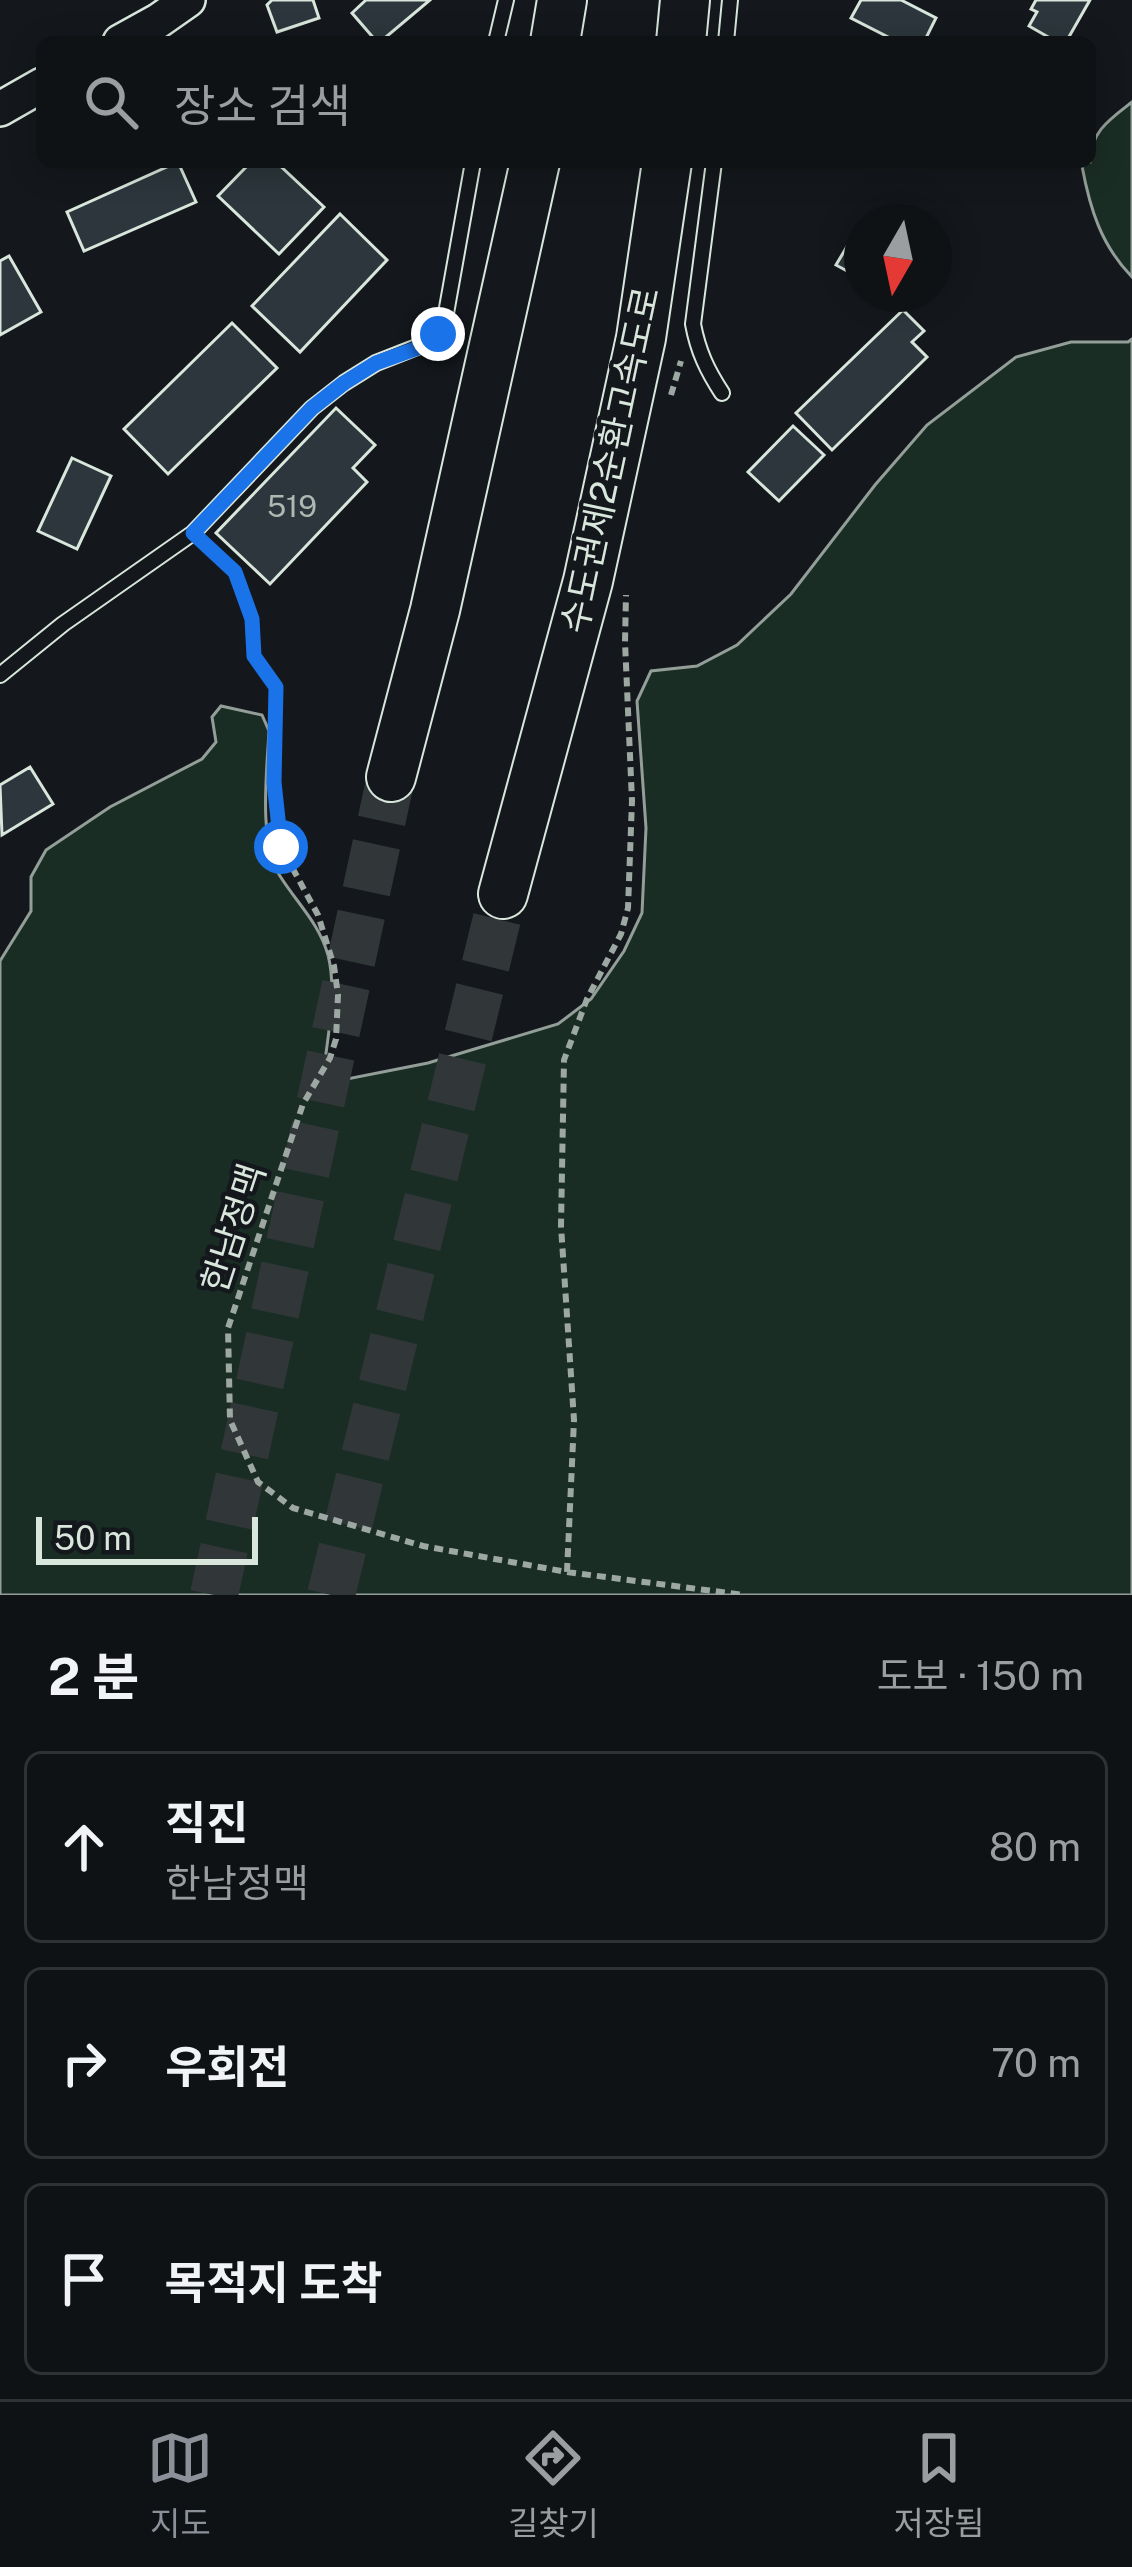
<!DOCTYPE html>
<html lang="ko">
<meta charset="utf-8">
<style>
:root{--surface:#0f1215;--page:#181b1e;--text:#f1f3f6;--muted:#9b9ea0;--line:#2f3234;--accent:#8c9099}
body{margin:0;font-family:"Public Sans","Noto Sans KR",sans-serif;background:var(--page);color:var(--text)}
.compass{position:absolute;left:844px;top:204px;width:108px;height:108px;border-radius:50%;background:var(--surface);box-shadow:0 6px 30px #0003;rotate:189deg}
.scale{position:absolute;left:36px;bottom:30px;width:222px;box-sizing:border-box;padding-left:12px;border:6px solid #d8e6dc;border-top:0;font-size:33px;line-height:42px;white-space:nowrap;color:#d8e6dc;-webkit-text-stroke:9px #14181c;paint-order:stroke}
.stop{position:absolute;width:36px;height:36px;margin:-27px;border:9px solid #1a73e8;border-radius:50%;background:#fff}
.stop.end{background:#1a73e8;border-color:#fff;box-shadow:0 3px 12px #0008}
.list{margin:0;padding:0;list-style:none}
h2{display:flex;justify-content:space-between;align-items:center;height:156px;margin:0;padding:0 48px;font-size:51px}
h2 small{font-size:39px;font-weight:400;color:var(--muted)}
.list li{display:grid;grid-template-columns:78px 1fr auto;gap:36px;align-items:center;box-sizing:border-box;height:192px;margin:0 24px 24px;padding:0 24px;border:3px solid var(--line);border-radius:18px}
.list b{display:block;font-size:45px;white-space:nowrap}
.list p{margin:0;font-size:39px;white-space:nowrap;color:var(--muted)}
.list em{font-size:39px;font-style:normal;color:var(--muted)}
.icon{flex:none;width:66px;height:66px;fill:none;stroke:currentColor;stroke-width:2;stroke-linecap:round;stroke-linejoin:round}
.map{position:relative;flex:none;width:1132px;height:1595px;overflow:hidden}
.search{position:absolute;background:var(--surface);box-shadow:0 6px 30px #0003;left:36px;right:36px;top:36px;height:132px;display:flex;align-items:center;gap:30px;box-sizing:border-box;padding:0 42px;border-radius:18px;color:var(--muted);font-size:45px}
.sheet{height:804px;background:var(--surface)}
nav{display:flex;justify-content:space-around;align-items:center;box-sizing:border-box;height:168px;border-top:3px solid var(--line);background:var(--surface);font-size:33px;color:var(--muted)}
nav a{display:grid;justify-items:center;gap:6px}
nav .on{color:var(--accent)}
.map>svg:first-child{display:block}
.green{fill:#1a2d24;stroke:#939e99;stroke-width:3}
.building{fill:#2c363c;stroke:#d8e6dc;stroke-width:3}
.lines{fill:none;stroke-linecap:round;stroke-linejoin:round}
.motorway-tunnel{stroke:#313739;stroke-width:48;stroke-dasharray:48 24;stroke-linecap:butt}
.service-casing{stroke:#d8e6dc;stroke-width:18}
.tertiary-casing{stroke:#d8e6dc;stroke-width:38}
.motorway-casing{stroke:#d8e6dc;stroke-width:52}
.path{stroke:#9da8a2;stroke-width:6;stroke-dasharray:9 6;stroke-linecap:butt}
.service{stroke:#14181c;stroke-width:14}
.tertiary{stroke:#14181c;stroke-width:33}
.motorway{stroke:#14181c;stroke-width:48}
.route{stroke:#1a73e8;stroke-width:15}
.labels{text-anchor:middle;stroke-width:9;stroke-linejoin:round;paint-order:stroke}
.number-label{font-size:30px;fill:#adbab4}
.street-label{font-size:36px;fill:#d8e6dc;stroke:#14181c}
</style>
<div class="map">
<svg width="1132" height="1595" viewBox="0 0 1132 1595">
<rect width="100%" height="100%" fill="#14181c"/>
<path class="green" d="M 1132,102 L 1132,277 C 1101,245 1090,209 1082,166 L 1084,162 L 1090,162 C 1090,132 1110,119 1132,102 Z
M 1132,339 L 1132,1595 L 0,1595 L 0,961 L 31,911 L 31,877 L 46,850 L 110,807 L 202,759 L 216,742 L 212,717 L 221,706 L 262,715 L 269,731 C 267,771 258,841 280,876 C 297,903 319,923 328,955 C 338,993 326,1046 322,1084 L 428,1063 L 558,1024 L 591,999 L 624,951 L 642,913 L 646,828 L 637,701 L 651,671 L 697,666 L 737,645 L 791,594 L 875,485 L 927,425 L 1016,357 L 1071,342 L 1128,342 Z"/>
<path class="building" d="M 272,0 L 313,0 L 319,18 L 277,32 L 267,5 Z
M 366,0 L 430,0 L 380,42 L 377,42 L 352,13 Z
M 861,0 L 901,0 L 936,18 L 924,42 L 898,42 L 851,18 Z
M 1036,0 L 1090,0 L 1066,42 L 1057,42 L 1029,26 L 1037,12 L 1031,9 Z
M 178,162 L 196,202 L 84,251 L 67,212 Z
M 251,162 L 276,162 L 324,207 L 279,254 L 218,196 Z
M 340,214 L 387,260 L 300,352 L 252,306 Z
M 852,238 L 862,244 L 862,279 L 836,265 Z
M 9,256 L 41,312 L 0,335 L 0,261 Z
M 903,310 L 924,331 L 912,342 L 927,357 L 832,450 L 796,413 Z
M 232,323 L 277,368 L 168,474 L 124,429 Z
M 336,408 L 375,445 L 353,468 L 367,482 L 270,584 L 216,533 Z
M 793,426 L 824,455 L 779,501 L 748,472 Z
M 72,458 L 111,476 L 77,549 L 38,531 Z
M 30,767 L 53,804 L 2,835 L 0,785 Z"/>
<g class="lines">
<path class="motorway-tunnel" d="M 214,1595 L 391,777
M 331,1595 L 503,894"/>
<defs>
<path id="service" d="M 496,42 L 506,0
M 726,42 L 730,0
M 714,162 L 693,324 C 698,351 707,370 722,393
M 0,675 L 63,624 L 193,533 L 312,408 L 344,383 L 376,363 L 427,343 L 438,334 L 445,319 L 473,162"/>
<path id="tertiary" d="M 120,42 L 158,21 L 188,0
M 0,109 L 42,85"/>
<path id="motorway" d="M 555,42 L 562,0
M 681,42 L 685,0
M 391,777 L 435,610 L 535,162
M 503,894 L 588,581 L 641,338 L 667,162"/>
</defs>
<use href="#service" class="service-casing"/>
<use href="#tertiary" class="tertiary-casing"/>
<use href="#motorway" class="motorway-casing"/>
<path class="path" d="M 671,395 L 681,361
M 209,548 L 235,572 L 252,619 L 254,656 L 276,687 L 274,782 L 281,847 L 318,915 L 334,966 L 338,995 L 336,1039 L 330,1058 L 303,1104 L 228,1328 L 230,1420 L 258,1482 L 293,1508 L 423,1546 L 567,1572 L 744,1595
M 567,1572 L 574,1420 L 561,1226 L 564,1060 L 587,999 L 621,934 L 628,908 L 632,801 L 625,642 L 626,595"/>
<use href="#service" class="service"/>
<use href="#tertiary" class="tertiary"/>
<use href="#motorway" class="motorway"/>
</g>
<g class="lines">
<path class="route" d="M 281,847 L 274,782 L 276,687 L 254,656 L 252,619 L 235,572 L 193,533 L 312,408 L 344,383 L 376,363 L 415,349 L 438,334"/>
</g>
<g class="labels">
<g class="number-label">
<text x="292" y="517">519</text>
</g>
<g class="street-label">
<text transform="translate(610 460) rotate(-78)" y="13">수도권제2순환고속도로</text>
<text transform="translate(233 1228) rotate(-72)" y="13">한남정맥</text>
</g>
</g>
</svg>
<svg class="compass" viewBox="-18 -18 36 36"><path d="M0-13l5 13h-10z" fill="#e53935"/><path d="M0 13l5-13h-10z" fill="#9b9ea0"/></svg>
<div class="scale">50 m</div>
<div class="stop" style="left:281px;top:847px"></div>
<div class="stop end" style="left:438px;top:334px"></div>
<div class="search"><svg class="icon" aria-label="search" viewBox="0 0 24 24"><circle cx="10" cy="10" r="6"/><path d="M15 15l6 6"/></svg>장소 검색</div>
</div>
<section class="sheet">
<h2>2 분<small>도보 · 150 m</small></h2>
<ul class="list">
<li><svg class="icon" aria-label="ahead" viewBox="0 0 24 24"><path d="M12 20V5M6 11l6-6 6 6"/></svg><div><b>직진</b><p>한남정맥</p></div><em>80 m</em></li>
<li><svg class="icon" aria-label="right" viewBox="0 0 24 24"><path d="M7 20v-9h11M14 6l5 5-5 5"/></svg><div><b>우회전</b></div><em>70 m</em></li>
<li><svg class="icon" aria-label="arrive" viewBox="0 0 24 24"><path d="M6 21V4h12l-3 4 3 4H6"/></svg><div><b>목적지 도착</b></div></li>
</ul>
</section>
<nav>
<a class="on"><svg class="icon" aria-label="map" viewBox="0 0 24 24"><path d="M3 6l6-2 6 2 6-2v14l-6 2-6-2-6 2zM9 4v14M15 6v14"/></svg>지도</a>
<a><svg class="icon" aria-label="directions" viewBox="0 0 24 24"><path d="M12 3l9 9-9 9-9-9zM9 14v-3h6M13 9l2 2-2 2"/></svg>길찾기</a>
<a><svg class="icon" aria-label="saved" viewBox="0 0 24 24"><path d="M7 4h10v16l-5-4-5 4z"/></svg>저장됨</a>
</nav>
